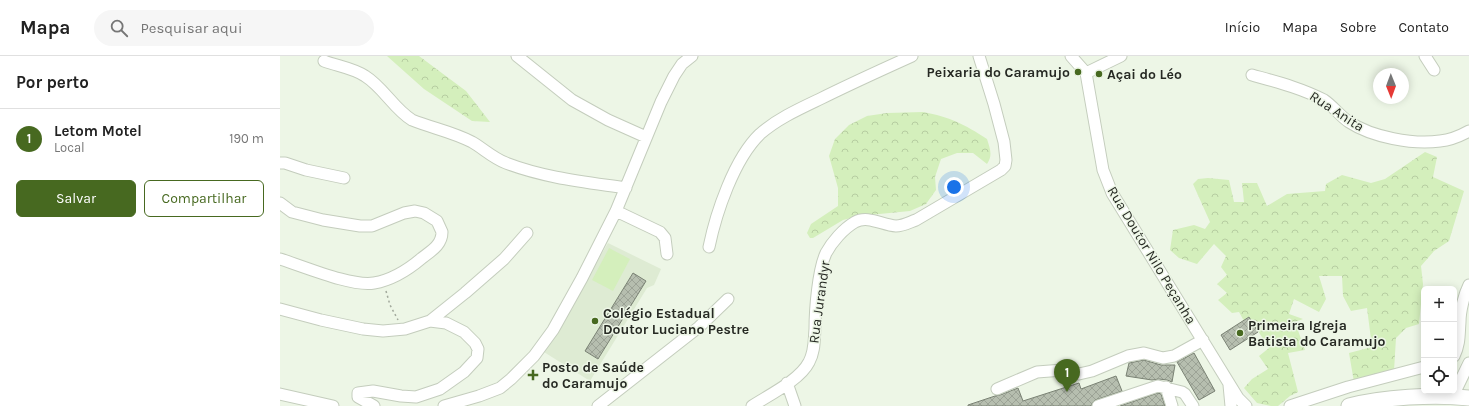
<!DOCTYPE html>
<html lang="pt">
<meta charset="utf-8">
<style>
:root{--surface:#fff;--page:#f6f6f6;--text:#222;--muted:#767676;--line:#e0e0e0;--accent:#476920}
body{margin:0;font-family:Karla,sans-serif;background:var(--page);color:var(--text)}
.controls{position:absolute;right:12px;bottom:12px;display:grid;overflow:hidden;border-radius:6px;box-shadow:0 2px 10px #0003}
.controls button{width:36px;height:36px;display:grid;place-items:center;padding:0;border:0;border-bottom:1px solid var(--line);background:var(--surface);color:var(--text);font:20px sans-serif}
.compass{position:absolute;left:1093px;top:12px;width:36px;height:36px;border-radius:50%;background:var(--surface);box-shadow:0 2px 10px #0003;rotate:179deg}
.you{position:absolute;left:674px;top:131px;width:14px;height:14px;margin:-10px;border:3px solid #fff;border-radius:50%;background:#1a73e8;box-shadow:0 0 0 6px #1a73e833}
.badge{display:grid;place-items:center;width:26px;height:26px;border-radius:50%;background:var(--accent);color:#fff;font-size:13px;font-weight:700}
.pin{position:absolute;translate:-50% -33px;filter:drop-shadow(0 1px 2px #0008)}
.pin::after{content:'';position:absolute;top:21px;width:14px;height:12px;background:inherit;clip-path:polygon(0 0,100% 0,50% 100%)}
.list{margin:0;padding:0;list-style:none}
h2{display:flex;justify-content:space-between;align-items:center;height:52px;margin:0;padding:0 16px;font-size:17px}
h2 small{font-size:13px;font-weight:400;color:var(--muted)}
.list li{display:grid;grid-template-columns:26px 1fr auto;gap:12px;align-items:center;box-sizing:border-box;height:60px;padding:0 16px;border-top:1px solid var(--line)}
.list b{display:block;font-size:15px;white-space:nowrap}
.list p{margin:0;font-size:13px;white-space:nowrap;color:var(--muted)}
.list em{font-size:13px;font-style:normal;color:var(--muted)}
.actions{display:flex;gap:8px;padding:12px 16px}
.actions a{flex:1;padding:9px 0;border:1px solid var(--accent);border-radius:6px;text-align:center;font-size:14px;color:var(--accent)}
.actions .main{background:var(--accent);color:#fff}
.icon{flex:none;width:22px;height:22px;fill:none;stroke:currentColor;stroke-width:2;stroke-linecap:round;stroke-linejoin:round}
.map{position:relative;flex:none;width:1189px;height:350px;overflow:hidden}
header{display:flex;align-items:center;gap:24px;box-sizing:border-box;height:56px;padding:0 20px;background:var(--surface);border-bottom:1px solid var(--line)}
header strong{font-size:19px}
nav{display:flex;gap:22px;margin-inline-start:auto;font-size:14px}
.search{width:280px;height:36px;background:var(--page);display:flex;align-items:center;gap:10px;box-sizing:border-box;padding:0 14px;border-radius:22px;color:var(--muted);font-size:15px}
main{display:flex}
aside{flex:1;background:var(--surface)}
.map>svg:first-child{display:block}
.built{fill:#deebd3}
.grass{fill:#d4efbc}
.forest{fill:url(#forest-crowns)}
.building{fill:url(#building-cross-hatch);stroke:#7a8274}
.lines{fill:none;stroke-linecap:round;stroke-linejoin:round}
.minor-casing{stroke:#c4cdbd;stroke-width:13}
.highway-casing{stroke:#c4cdbd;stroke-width:17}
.path{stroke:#a1a89b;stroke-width:1.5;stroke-dasharray:2 3;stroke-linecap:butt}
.minor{stroke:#fff;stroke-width:11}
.highway{stroke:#fff;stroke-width:15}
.poi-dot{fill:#476920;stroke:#edf6e6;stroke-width:1.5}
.labels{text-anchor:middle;stroke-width:3;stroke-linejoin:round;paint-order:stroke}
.poi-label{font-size:14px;font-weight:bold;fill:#262923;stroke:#edf6e6;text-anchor:start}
.street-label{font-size:14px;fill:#262923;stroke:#edf6e6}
</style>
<header>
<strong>Mapa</strong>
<div class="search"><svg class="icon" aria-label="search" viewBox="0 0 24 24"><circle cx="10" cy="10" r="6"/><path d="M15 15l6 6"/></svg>Pesquisar aqui</div>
<nav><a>Início</a><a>Mapa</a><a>Sobre</a><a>Contato</a></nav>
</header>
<main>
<aside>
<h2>Por perto<small></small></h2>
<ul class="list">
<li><span class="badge">1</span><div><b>Letom Motel</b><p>Local</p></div><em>190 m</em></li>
</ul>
<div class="actions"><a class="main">Salvar</a><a>Compartilhar</a></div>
</aside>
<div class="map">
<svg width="1189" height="350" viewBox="0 0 1189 350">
<defs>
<pattern id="forest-crowns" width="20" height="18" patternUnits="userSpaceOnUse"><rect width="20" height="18" fill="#d4efbc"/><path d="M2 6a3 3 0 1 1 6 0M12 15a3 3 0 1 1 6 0" fill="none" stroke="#b6cda1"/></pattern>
<pattern id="building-cross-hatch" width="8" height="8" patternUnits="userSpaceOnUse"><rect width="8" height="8" fill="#b6beaf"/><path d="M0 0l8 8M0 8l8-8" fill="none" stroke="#9ca396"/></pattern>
</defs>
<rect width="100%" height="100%" fill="#edf6e6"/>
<path class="built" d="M 328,187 L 381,213 L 374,229 L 367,232 L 310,325 L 264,296 Z"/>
<path class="grass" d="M 329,192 L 350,203 L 333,235 L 312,224 Z"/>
<path class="forest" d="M 107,0 L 139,0 L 186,35 L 210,66 L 192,65 L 144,33 Z
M 643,56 C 670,61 684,68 707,83 C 710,93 713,99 707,108 L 693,97 L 677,97 L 661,103 L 655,121 L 656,134 L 646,148 L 630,155 L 579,160 L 563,164 L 533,182 L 530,182 L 527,177 L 531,168 L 558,150 L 558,132 L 549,100 L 555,83 L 569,69 L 587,60 L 607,57 Z
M 1145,96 L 1157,101 L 1153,121 L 1184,135 L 1169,185 L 1154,195 L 1141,210 L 1143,228 L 1139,268 L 1126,272 L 1116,282 L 1114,315 L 1074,326 L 1069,297 L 1092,291 L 1087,252 L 1071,255 L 1063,240 L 1062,220 L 1039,220 L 1046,243 L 1039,256 L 1014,243 L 1009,258 L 1023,263 L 1015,266 L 1025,294 L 1008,297 L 1018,336 L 1010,340 L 998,350 L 991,350 L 977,347 L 964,332 L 972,323 L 988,313 L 979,300 L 989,292 L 969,261 L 964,265 L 959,256 L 952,257 L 938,244 L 947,237 L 937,228 L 947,219 L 941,211 L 946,200 L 934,188 L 917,208 L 899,202 L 890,194 L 893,174 L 914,169 L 925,173 L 930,166 L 913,128 L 918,123 L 928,122 L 949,124 L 954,146 L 964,146 L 962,127 L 977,127 L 987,150 L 1007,138 L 1045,135 L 1046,128 L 1062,119 L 1091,127 L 1105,123 Z"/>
<path class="building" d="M 353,217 L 366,225 L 318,303 L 305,295 Z
M 969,261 L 978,276 L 950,294 L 941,279 Z
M 914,297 L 935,335 L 919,344 L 897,306 Z
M 864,304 L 881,309 L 895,309 L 892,326 L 887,324 L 879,323 L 872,324 L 846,320 L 849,307 Z
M 836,320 L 842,335 L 815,344 L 813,346 L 811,350 L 688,350 L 688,349 L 715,340 L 720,339 L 738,332 L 743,345 L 799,327 L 801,333 Z
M 878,337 L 881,338 L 885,350 L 840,350 Z"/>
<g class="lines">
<defs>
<path id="minor" d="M 237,0 L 292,44 L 328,64 L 366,81
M 791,0 L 806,17 L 823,114 L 832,137 L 958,342 L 966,350
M 1145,0 L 1154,14
M 44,5 C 57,10 73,12 85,20 C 103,31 114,53 132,64 C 152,72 173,76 192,86 C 204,93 213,102 226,107 C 265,122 306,126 346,132
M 806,17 L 841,0
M 972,19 C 997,26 1021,32 1044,44 C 1053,50 1060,60 1069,66 C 1092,81 1133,89 1160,85 C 1170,84 1180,80 1189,75
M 0,107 L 5,107 L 26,114 L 64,122
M 0,147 L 12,156 L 43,164 L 80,170 L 92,170 L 124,157 L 135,155 L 144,157 L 157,165 L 162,176 C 162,189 151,195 142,202 C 129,213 112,224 94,227 C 72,231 23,210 0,203
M 336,155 L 380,176 L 385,182 L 387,198
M 429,191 C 436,157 454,103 480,78 C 497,63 519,53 540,43 C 570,28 601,14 632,0
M 0,253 L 41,264 L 83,273 L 103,275 L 125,273 L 150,265 L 166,267 L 184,276 L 195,287 L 198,293 L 197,302 L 184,316 L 160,333 L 136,341 L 121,340 L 93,335 L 78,337 L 78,341 L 94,350
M 150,265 L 185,237 L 224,203 L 247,177
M 1174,300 C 1180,288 1179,278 1180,266 C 1180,255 1184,239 1189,229
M 507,327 L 515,350
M 949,329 L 951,350
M 886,331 L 892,350
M 717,333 L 757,316 L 783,314 L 799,318 L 812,315 L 848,300 L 864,297 L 883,302 L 894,300 L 923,284
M 0,338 L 53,350
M 1173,340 L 1189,307
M 164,350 L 199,340 L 220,332 L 231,323 L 254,300 L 273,274 L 302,222 L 336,155 L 381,46 L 394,20 L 402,8 L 412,0
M 318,350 L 419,271 L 448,243
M 472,350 C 489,339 520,324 529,306 C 535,295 534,284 535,273 C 535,254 538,214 546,197 C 552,186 563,173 575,166 C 588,159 602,169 616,170 C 623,170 630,166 636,164 L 721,114 L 725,110 L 726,104 L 724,86 L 714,48 L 699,0
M 818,350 L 878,330 L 902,336 L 905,338 L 913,350
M 1010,350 L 1068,331 L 1144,311"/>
<path id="highway" d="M 1069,350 C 1102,341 1155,338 1189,342"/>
</defs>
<use href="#minor" class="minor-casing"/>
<use href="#highway" class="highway-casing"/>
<path class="path" d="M 106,235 L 110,249 L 118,264"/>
<use href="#minor" class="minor"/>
<use href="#highway" class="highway"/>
</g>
<g class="poi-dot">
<circle cx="798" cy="16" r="4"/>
<circle cx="819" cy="18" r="4"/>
<circle cx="315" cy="265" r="4"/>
<circle cx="960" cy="277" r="4"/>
<path d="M251 313h4v4h4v4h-4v4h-4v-4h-4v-4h4z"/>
</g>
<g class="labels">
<g class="poi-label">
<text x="790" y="21" text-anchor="end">Peixaria do Caramujo</text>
<text x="827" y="23">Açai do Léo</text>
<text x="323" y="262">Colégio Estadual<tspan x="323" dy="16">Doutor Luciano Pestre</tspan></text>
<text x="968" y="274">Primeira Igreja<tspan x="968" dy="16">Batista do Caramujo</tspan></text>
<text x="262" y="316">Posto de Saúde<tspan x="262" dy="16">do Caramujo</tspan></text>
</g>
<g class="street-label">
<text transform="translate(1057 55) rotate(33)" y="5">Rua Anita</text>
<text transform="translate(872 199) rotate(59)" y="5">Rua Doutor Nilo Peçanha</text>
<text transform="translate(539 246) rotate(-82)" y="5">Rua Jurandyr</text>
</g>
</g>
</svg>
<div class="controls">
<button>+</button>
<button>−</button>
<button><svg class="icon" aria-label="locate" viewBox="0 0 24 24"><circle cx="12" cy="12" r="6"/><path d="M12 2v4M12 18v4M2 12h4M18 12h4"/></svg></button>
</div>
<svg class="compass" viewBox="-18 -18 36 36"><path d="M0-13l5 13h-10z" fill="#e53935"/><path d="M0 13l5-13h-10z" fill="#767676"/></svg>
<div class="you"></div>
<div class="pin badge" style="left:787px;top:336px">1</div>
</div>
</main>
